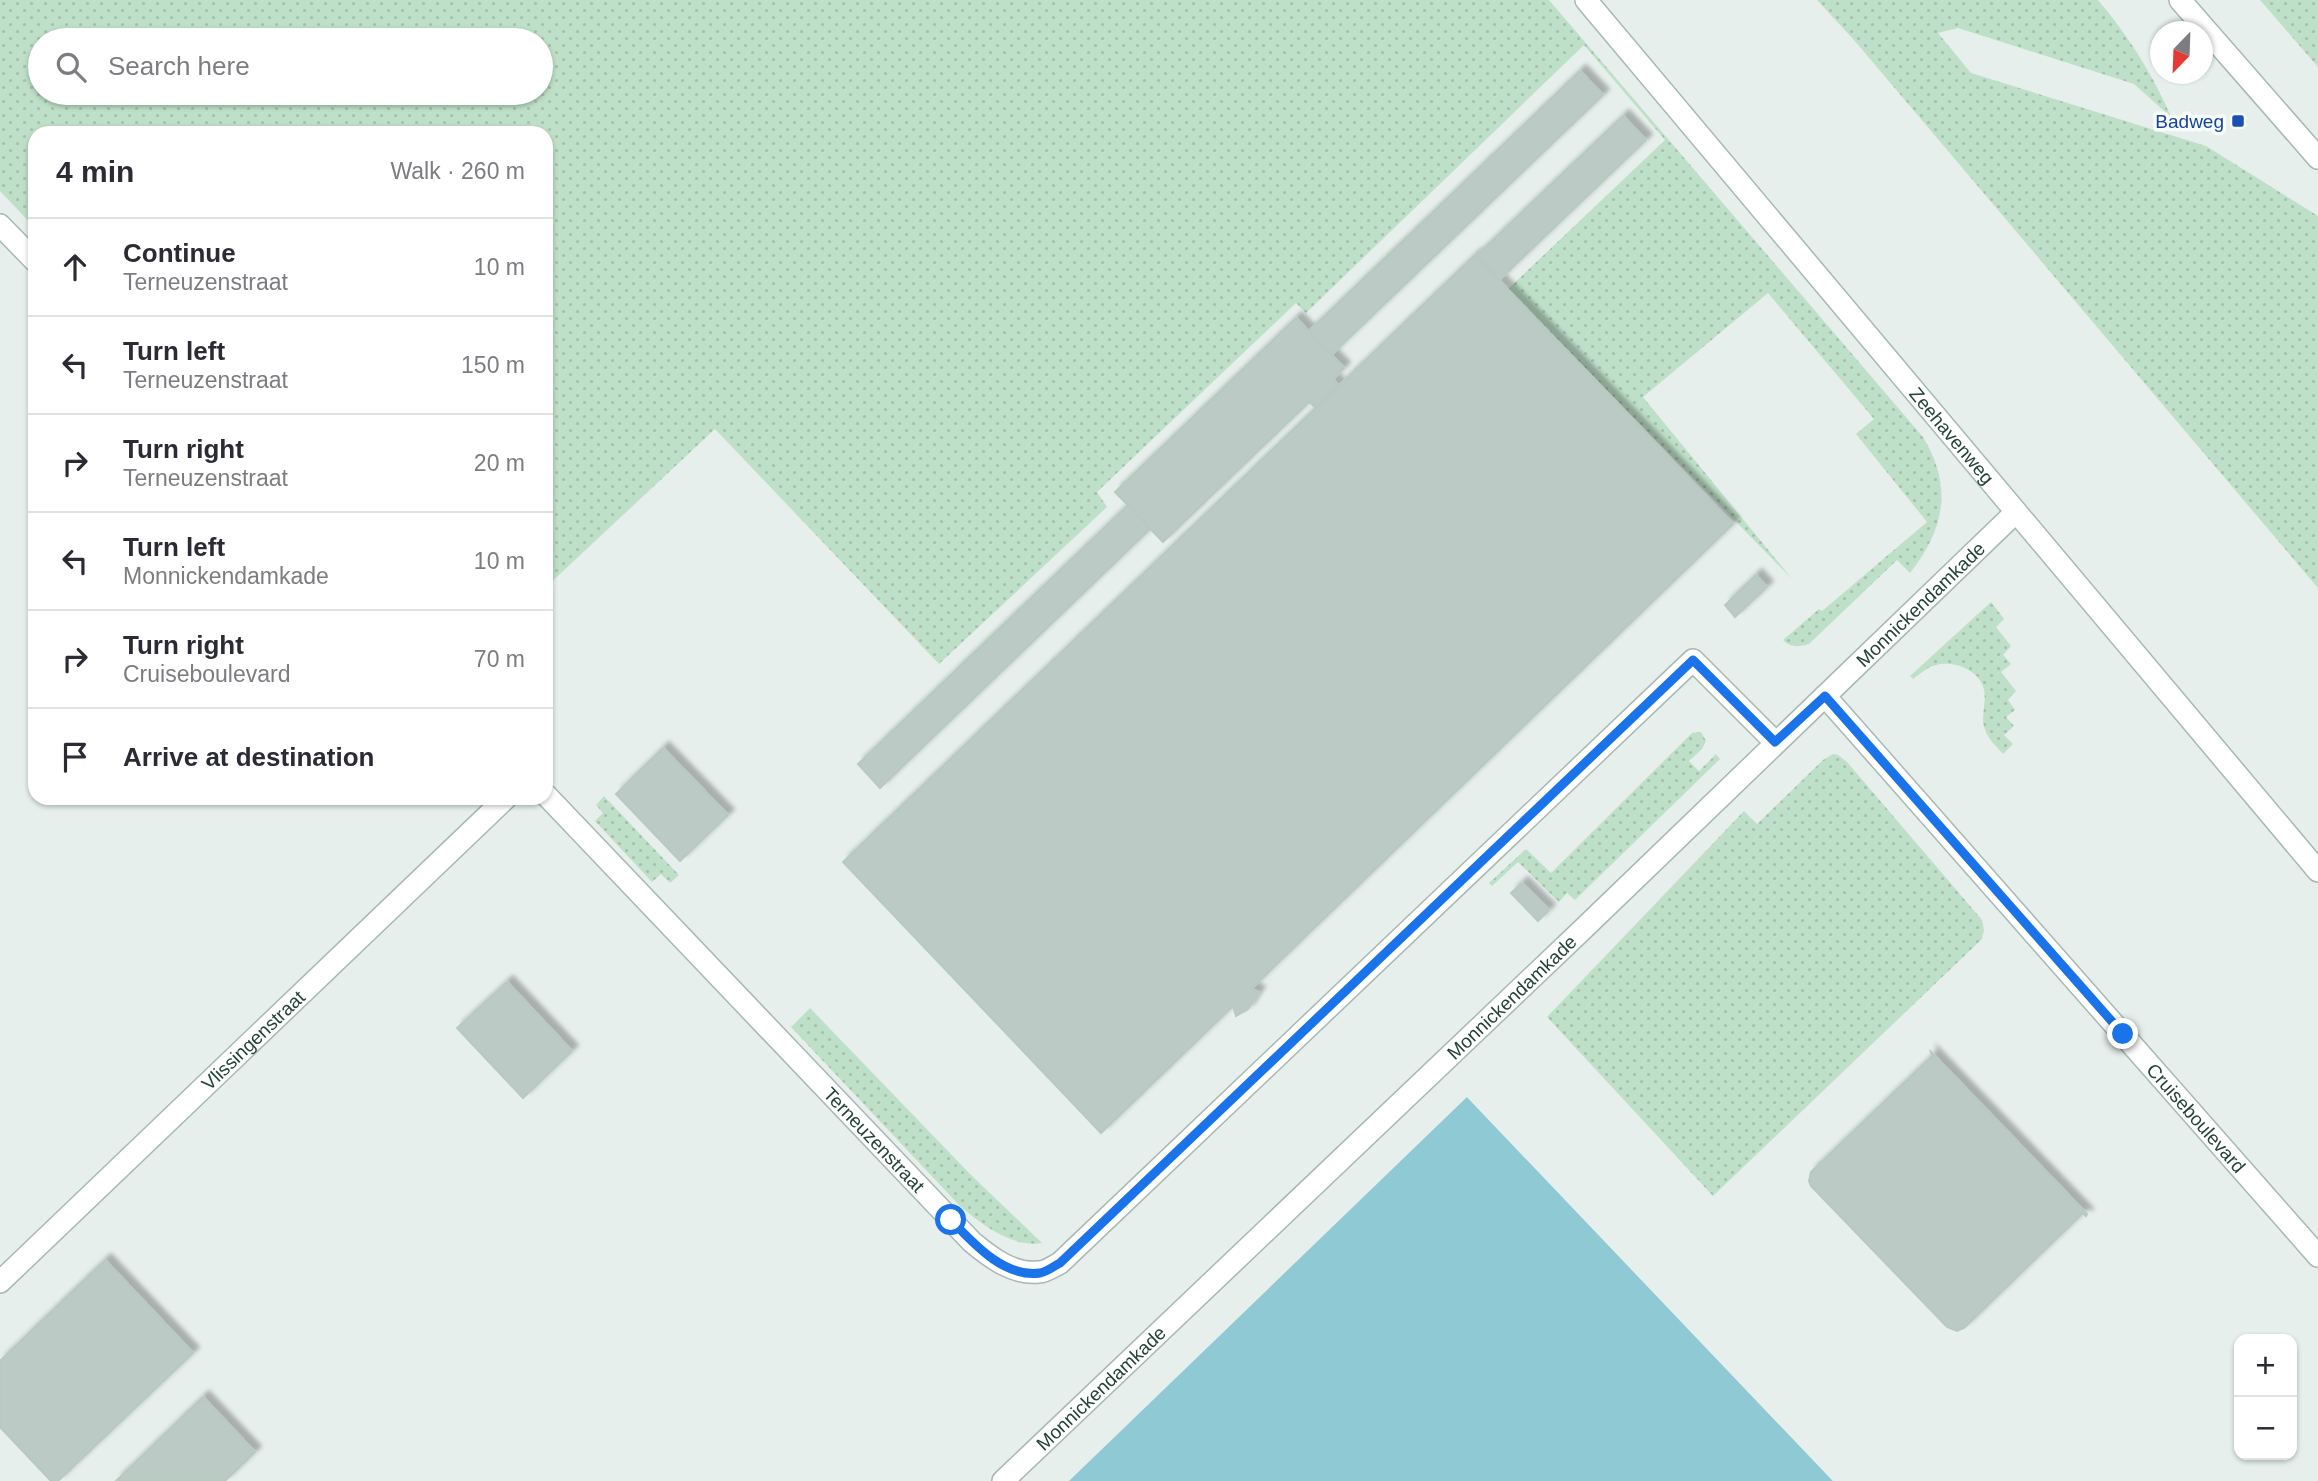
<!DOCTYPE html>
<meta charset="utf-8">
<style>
:root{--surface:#fff;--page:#f7f7f7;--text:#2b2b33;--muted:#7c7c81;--line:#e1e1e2}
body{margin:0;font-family:Arial,sans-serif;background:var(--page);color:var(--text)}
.controls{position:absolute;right:21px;bottom:21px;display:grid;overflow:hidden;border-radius:14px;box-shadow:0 2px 5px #0004}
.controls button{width:63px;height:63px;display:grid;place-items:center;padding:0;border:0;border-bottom:2px solid var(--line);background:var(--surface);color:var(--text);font:35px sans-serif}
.compass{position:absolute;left:2150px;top:21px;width:63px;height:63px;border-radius:50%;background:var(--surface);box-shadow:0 2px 5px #0004;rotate:203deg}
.stop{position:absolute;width:21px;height:21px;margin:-16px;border:5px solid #1a73e8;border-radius:50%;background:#fff}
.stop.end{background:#1a73e8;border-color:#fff;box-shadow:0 2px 7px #0008}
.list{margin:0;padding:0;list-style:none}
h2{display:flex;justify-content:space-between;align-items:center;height:91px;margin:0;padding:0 28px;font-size:30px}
h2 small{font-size:23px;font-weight:400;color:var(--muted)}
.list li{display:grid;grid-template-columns:46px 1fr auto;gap:21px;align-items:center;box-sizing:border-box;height:98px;padding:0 28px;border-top:2px solid var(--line)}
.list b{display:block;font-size:26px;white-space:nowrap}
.list p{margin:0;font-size:23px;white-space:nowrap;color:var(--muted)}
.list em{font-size:23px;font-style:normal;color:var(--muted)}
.icon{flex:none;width:38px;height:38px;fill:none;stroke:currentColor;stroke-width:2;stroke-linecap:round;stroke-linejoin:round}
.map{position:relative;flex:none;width:2318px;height:1481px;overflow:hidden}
.search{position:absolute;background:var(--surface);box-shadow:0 2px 5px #0004;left:28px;top:28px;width:525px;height:77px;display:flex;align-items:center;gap:18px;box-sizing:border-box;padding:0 24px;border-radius:38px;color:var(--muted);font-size:26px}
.panel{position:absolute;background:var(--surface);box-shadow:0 2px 5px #0004;left:28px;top:126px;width:525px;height:679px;border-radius:21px}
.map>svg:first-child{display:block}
.green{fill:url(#green-dots);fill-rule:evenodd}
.water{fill:#8ec9d4}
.pier{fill:#e6efeb}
.building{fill:#bbcac4;stroke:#b8c9c2;stroke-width:2;filter:url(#shadow)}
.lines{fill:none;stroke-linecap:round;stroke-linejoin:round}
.minor-casing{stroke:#a8b8b2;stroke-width:24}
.minor{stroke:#fff;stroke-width:21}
.route{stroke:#1a73e8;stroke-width:9}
.transit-dot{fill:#1a4fb4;stroke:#f7fbf9;stroke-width:2.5}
.labels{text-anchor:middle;stroke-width:7;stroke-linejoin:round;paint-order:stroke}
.transit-label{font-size:19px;fill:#164399;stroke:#f7fbf9;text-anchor:end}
.street-label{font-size:19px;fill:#24423a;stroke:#f7fbf9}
</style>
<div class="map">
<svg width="2318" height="1481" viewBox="0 0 2318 1481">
<defs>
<pattern id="green-dots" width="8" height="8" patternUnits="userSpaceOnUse" patternTransform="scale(1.75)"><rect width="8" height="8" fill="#bfe0c8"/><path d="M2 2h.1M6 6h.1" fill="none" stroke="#a4c1ad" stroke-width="1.8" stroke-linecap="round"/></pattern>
<filter id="shadow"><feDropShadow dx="6" dy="-6" stdDeviation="2" flood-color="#0004"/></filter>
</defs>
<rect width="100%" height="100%" fill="#e6efeb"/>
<path class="green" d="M 0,0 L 1549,0 L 1923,437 C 1953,487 1945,528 1910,573 L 1897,560 L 1809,644 C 1798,647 1791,648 1783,640 L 1819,609 L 1822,611 L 1927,522 L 1856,434 L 1874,419 L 1768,293 L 1643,397 L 1792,579 L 1508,289 L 1665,140 L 1584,45 L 1306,313 L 1296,303 L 1097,492 L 1107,507 L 939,664 L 715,429 L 546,587 L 546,133 L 35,133 L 35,228 L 0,191 ZM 40,40 L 541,40 L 541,93 L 40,93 Z
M 1817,0 L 2098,0 C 2127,34 2154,76 2171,117 L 2134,84 L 1958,28 L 1938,33 L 1971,73 L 2206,146 L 2318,216 L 2318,588 L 1854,40 Z
M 2260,0 L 2318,0 L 2318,67 Z
M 1991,602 L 2004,619 L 1996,627 L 2011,646 L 2003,655 L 2011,664 L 2001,672 L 2016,691 L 2008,700 L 2015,710 L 2006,717 L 2014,726 L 2004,735 L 2013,744 L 2003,754 C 1997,747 1989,740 1986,732 C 1979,718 1987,705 1984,690 C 1981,671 1954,660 1936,665 C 1927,667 1920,674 1913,679 L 1910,676 Z
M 1701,732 L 1706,741 L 1702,749 L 1689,761 L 1699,771 L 1716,754 L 1720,759 L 1575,900 L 1567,893 L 1559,902 L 1518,862 L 1492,886 L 1489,883 L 1526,849 L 1551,873 L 1692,733 Z
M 1833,754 L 1838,755 L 1847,762 L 1982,920 L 1984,930 L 1982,939 L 1713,1196 L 1547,1017 L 1744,811 L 1757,824 L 1823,760 Z
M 604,796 L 679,875 L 670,883 L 661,874 L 652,882 L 595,821 L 603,813 L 596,805 Z
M 810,1008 L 970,1174 L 1042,1243 C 1012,1248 981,1224 960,1206 L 791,1027 Z"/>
<path class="water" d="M 1467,1097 L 1833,1481 L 1069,1481 Z"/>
<path class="pier" d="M 1469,1095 L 1836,1479 L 1837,1481 L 1833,1481 L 1467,1097 Z"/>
<path class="building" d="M 1580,71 L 1603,95 L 1331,355 L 1309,331 Z
M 1623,116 L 1646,140 L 1499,280 L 1476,256 Z
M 1475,255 L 1733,524 L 1251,989 L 1259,992 L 1248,1009 L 1236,1016 L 1233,1006 L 1101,1133 L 843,862 Z
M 1296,318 L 1344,368 L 1333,379 L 1339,386 L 1316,408 L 1309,402 L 1163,542 L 1115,492 Z
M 1128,505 L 1150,529 L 880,788 L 858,764 Z
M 1756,575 L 1767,587 L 1735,617 L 1725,605 Z
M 663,748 L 728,815 L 680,861 L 616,794 Z
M 1522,883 L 1549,910 L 1538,921 L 1511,893 Z
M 507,982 L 572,1051 L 523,1098 L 457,1028 Z
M 1931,1052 L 2087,1214 L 2086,1216 L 2083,1213 L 1964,1328 L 1957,1331 L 1947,1327 L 1811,1186 L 1809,1181 L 1811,1172 L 1932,1056 Z
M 105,1260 L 193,1353 L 58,1481 L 51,1481 L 0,1427 L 0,1361 Z
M 203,1397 L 255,1452 L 225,1481 L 116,1481 Z"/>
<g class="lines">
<defs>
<g id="minor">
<path id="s1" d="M 1586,0 L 2318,871"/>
<path d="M 2180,0 L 2318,158"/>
<path d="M 0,225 L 35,261"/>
<path id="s2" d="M 1825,696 L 2318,1256"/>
<path id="s3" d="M 546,795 L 972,1242 C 990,1257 1013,1275 1039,1272 C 1046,1272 1054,1266 1060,1263 L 1693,660 L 1775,742"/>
<path id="s4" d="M 0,1282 L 506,798"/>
<path id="s5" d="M 1003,1481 L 1581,931 L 2016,512"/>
</g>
</defs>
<use href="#minor" class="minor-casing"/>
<use href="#minor" class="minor"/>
</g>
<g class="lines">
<path class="route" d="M 951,1220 C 973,1243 1004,1278 1040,1273 C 1047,1272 1054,1266 1060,1263 L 1693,660 L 1775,742 L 1825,696 L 2123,1034"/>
</g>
<rect class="transit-dot" x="2231" y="114" width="14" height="14" rx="3.5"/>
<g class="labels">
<g class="transit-label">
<text x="2224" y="128">Badweg</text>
</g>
<g class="street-label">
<text dy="7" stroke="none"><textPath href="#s1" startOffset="569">Zeehavenweg</textPath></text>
<text dy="7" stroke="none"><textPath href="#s5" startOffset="1269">Monnickendamkade</textPath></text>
<text dy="7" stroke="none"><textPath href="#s5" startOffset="702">Monnickendamkade</textPath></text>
<text dy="7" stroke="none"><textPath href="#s4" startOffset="350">Vlissingenstraat</textPath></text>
<text dy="7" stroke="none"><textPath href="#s2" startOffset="562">Cruiseboulevard</textPath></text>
<text dy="7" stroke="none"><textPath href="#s3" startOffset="476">Terneuzenstraat</textPath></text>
<text dy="7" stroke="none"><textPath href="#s5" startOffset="135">Monnickendamkade</textPath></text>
</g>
</g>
</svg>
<div class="controls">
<button>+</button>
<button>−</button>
</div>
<svg class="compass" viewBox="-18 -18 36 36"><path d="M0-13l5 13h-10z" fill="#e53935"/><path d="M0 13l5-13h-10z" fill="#7c7c81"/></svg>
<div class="stop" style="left:951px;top:1220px"></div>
<div class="stop end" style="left:2123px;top:1034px"></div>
<div class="search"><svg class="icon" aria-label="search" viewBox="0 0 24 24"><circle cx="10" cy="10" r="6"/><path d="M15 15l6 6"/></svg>Search here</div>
<section class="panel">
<h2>4 min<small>Walk · 260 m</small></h2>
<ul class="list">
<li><svg class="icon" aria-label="ahead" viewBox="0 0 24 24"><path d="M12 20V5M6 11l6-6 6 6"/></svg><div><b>Continue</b><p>Terneuzenstraat</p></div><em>10 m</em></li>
<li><svg class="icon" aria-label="left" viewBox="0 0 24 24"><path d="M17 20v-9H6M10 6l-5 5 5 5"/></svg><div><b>Turn left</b><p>Terneuzenstraat</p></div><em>150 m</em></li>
<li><svg class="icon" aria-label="right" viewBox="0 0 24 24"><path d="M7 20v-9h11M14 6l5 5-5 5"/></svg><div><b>Turn right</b><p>Terneuzenstraat</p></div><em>20 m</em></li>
<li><svg class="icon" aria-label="left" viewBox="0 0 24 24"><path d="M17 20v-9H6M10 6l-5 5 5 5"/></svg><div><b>Turn left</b><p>Monnickendamkade</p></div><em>10 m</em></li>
<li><svg class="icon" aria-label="right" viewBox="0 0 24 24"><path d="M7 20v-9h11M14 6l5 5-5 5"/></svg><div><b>Turn right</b><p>Cruiseboulevard</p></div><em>70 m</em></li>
<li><svg class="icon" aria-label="arrive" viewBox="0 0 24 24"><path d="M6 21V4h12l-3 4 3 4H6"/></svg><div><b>Arrive at destination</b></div></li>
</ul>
</section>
</div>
